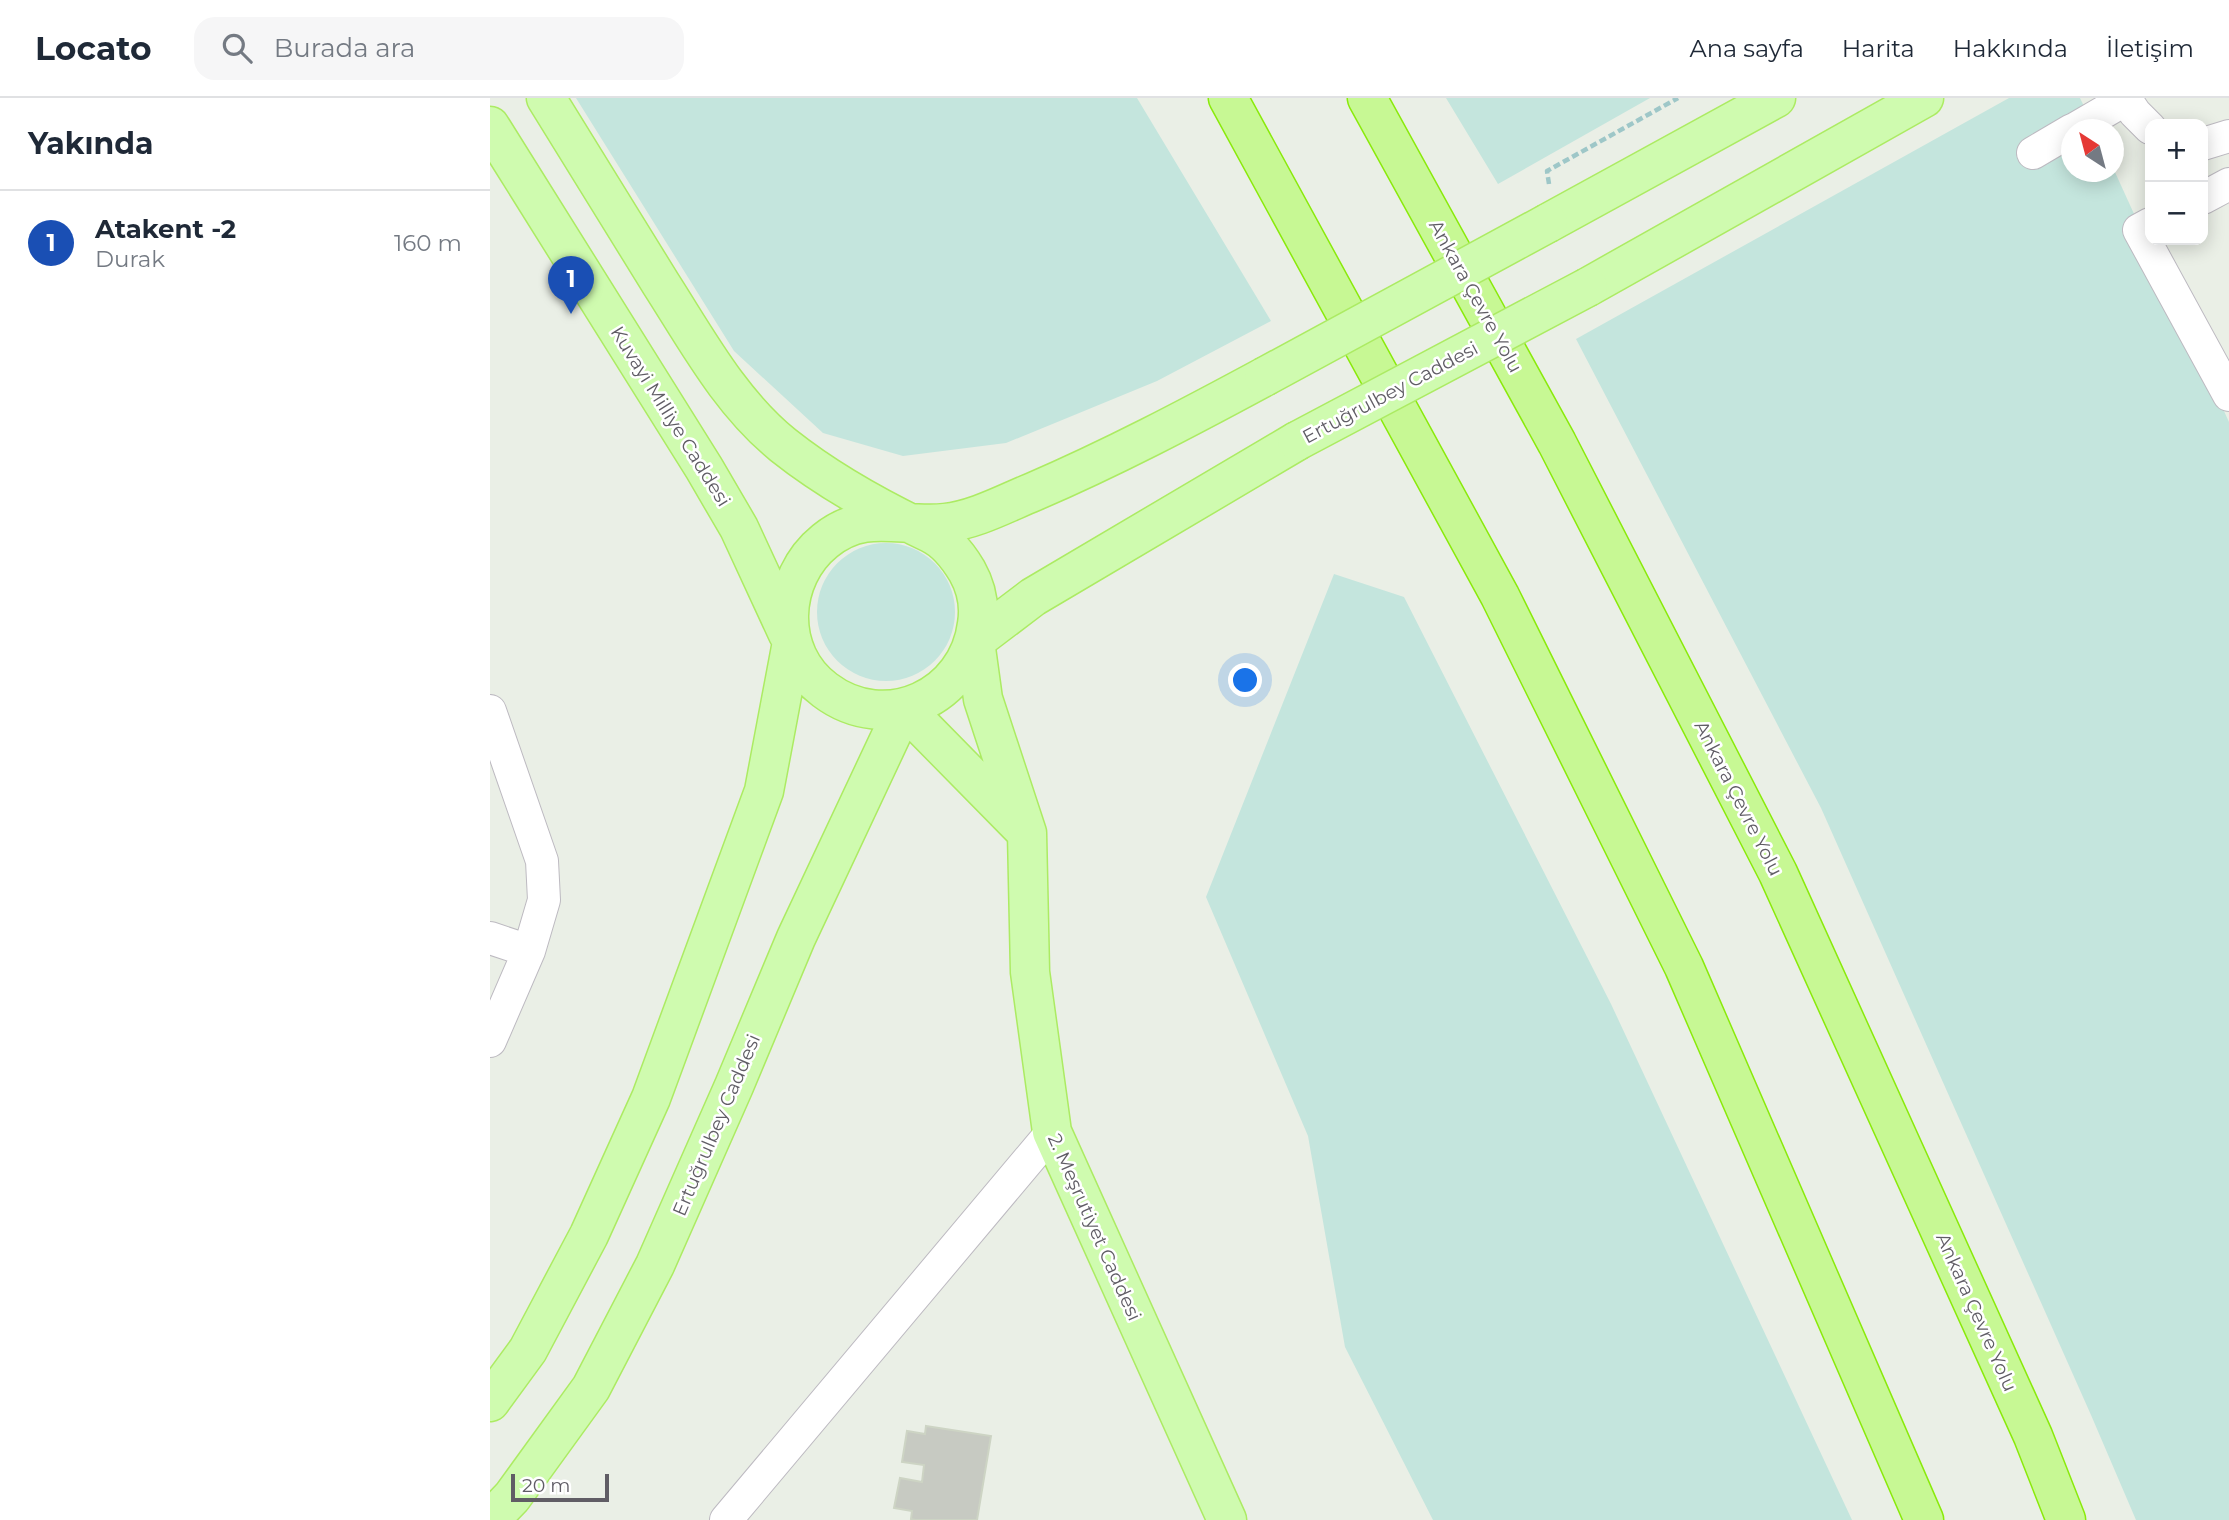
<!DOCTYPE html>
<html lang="tr">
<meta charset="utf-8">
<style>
:root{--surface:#fff;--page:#f6f6f7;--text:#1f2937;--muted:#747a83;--line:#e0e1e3;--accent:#766f38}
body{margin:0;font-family:Montserrat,sans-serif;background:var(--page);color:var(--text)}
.controls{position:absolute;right:21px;top:21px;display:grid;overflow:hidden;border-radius:14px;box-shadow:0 4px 18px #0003}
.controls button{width:63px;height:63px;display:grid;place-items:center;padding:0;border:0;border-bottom:2px solid var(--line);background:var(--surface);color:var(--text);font:35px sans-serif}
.compass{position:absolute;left:1571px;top:21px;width:63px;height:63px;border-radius:50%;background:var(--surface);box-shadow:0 4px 18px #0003;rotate:324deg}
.scale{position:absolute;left:21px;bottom:18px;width:98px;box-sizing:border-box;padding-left:7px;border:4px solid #605d65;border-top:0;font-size:19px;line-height:24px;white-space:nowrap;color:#605d65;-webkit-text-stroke:5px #fff;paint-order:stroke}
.you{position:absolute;left:756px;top:583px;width:24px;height:24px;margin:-18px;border:5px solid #fff;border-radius:50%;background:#1a73e8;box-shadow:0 0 0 10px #1a73e833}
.badge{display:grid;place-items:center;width:46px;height:46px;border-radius:50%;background:var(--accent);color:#fff;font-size:23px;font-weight:700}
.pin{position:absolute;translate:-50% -58px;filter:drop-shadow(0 2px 4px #0008)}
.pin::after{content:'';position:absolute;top:37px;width:24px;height:21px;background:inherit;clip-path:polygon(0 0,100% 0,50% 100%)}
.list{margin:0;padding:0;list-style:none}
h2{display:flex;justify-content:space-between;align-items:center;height:91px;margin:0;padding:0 28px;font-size:30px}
h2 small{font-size:23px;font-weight:400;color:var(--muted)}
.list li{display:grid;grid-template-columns:46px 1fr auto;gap:21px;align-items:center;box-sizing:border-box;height:105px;padding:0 28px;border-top:2px solid var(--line)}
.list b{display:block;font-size:26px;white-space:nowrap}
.list p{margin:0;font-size:23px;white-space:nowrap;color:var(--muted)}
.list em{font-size:23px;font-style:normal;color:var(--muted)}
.icon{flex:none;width:38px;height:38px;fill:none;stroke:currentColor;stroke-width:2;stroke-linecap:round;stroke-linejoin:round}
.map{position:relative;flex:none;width:1739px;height:1422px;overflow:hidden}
header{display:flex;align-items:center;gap:42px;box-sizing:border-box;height:98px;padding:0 35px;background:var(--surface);border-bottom:2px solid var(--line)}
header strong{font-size:33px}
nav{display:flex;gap:38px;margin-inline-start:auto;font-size:24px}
.search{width:490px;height:63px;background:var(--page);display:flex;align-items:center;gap:18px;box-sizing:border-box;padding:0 24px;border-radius:21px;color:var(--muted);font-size:26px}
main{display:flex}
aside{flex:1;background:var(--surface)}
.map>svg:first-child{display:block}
.green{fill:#c4e5dd}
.building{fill:#c7cac2;stroke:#cdd4c4;stroke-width:2}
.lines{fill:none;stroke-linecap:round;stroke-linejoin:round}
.minor-casing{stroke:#bdbac1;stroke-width:34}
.major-casing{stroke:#aceb63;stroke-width:41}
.highway-casing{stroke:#8aea0b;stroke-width:41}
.path{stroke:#9ec7c8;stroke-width:4.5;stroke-dasharray:7 3.5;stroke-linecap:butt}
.minor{stroke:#fff;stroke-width:32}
.major{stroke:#cffbaf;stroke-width:38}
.highway{stroke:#c7f894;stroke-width:38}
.major-bridge-casing{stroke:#aceb63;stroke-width:41;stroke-linecap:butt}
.major-bridge{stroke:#cffbaf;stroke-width:38}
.labels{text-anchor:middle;stroke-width:5;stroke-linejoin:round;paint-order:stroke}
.street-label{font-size:19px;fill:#605d65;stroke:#fff}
</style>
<header>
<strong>Locato</strong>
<div class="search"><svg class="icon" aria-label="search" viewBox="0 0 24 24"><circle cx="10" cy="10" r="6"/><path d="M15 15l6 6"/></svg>Burada ara</div>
<nav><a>Ana sayfa</a><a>Harita</a><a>Hakkında</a><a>İletişim</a></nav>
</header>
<main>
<aside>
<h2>Yakında<small></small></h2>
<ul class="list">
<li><span class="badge" style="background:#1a4fb4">1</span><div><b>Atakent -2</b><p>Durak</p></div><em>160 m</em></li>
</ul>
</aside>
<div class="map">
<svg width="1739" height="1422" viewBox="0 0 1739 1422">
<rect width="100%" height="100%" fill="#eaefe6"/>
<path class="green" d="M 86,0 L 647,0 L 781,223 L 667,283 L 516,345 L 413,358 L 333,335 L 244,253 Z
M 956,0 L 1160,0 L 1008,86 Z
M 1519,0 L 1590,0 L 1605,31 L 1582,32 L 1582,74 L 1624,72 L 1739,324 L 1739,1422 L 1646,1422 L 1601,1317 L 1331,710 L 1086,241 Z
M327 514a69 69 0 1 1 138 0a69 69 0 1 1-138 0Z
M 844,476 L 914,499 L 1121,906 L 1362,1422 L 943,1422 L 855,1249 L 818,1038 L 716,799 Z"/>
<path class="building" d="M 436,1328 L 501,1338 L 487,1422 L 425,1422 L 421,1421 L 422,1413 L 404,1410 L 410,1380 L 432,1384 L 434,1367 L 412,1364 L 417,1333 L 435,1336 Z"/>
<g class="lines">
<defs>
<path id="minor" d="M 1635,0 L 1645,15 L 1660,30
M 1583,32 L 1638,0
M 1713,46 L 1739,38
M 1543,55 L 1582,32
M 1713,100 L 1739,86
M 1660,126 L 1649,132 L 1739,297
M 0,613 L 52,763 L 54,802 L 39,853 L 0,943
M 0,840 L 39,853
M 236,1422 L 562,1034"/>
<path id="major" d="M 56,0 C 94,62 133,124 171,186 C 207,242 240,304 293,347 C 337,382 389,411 440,435 C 457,443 468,458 477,473 C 486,489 490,508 487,526 C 478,599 396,638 335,592 C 285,555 289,480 335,443 C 375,410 411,430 455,425 C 485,422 516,405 543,394 C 622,360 698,320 774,279
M 0,28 L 214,370 L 249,430 L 298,536
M 1058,125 L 1286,0
M 1098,189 L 1434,0
M 485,543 L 543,499 L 807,343
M 414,610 L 537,735 L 493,601 L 485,543
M 537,735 L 540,874 L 562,1034 L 737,1422
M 0,1304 L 38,1252 L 99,1137 L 161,1000 L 274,693 L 302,544
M 0,1422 L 22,1399 L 101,1290 L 165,1167 L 244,988 L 306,840 L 414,610"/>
<path id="highway" d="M 738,0 L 1010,498 L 1194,869 L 1434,1422
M 877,0 L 1067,345 L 1288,775 L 1543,1338 L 1576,1422"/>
</defs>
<use href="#minor" class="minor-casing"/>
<use href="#major" class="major-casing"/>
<use href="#highway" class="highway-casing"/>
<path class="path" d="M 1059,86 L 1057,73 L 1188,0"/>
<use href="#minor" class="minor"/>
<use href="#major" class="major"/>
<use href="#highway" class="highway"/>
<defs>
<path id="major-bridge" d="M 774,279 L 1058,125
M 807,343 L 1098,189"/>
</defs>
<use href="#major-bridge" class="major-bridge-casing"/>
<use href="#major-bridge" class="major-bridge"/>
</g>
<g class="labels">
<g class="street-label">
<text transform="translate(986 198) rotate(61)" y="7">Ankara Çevre Yolu</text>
<text transform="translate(900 294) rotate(-28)" y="7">Ertuğrulbey Caddesi</text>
<text transform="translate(181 318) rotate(58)" y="7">Kuvayi Milliye Caddesi</text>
<text transform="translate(1249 700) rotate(63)" y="7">Ankara Çevre Yolu</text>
<text transform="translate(226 1027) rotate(-67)" y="7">Ertuğrulbey Caddesi</text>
<text transform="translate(605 1129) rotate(66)" y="7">2. Meşrutiyet Caddesi</text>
<text transform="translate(1487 1214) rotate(66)" y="7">Ankara Çevre Yolu</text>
</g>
</g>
</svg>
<div class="controls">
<button>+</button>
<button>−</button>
</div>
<svg class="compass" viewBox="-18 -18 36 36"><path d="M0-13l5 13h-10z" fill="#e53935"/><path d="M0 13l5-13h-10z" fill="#747a83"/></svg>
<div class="scale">20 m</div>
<div class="you"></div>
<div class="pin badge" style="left:81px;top:216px;background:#1a4fb4">1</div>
</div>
</main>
